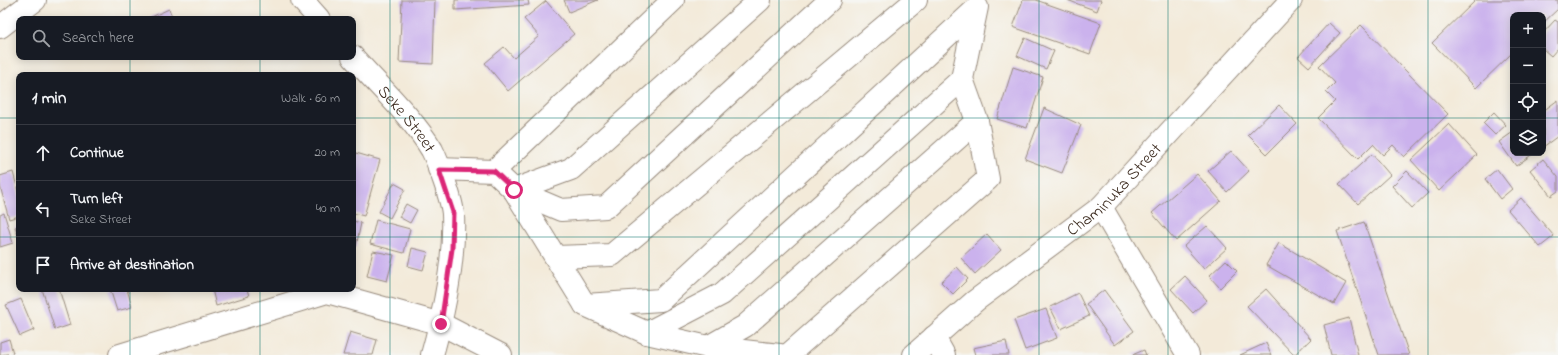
<!DOCTYPE html>
<meta charset="utf-8">
<style>
:root{--surface:#171b24;--page:#20242c;--text:#f1f3f6;--muted:#9ea1a6;--line:#363941}
body{margin:0;font-family:"Indie Flower",sans-serif;background:var(--page);color:var(--text)}
.controls{position:absolute;right:12px;top:12px;display:grid;overflow:hidden;border-radius:8px;box-shadow:0 2px 10px #0003}
.controls button{width:36px;height:36px;display:grid;place-items:center;padding:0;border:0;border-bottom:1px solid var(--line);background:var(--surface);color:var(--text);font:20px sans-serif}
.stop{position:absolute;width:12px;height:12px;margin:-9px;border:3px solid #db2777;border-radius:50%;background:#fff}
.stop.end{background:#db2777;border-color:#fff;box-shadow:0 1px 4px #0008}
.list{margin:0;padding:0;list-style:none}
h2{display:flex;justify-content:space-between;align-items:center;height:52px;margin:0;padding:0 16px;font-size:17px}
h2 small{font-size:13px;font-weight:400;color:var(--muted)}
.list li{display:grid;grid-template-columns:26px 1fr auto;gap:12px;align-items:center;box-sizing:border-box;height:56px;padding:0 16px;border-top:1px solid var(--line)}
.list b{display:block;font-size:15px;white-space:nowrap}
.list p{margin:0;font-size:13px;white-space:nowrap;color:var(--muted)}
.list em{font-size:13px;font-style:normal;color:var(--muted)}
.icon{flex:none;width:22px;height:22px;fill:none;stroke:currentColor;stroke-width:2;stroke-linecap:round;stroke-linejoin:round}
.map{position:relative;flex:none;width:1558px;height:355px;overflow:hidden}
.search{position:absolute;background:var(--surface);box-shadow:0 2px 10px #0003;left:16px;top:16px;width:340px;height:44px;display:flex;align-items:center;gap:10px;box-sizing:border-box;padding:0 14px;border-radius:8px;color:var(--muted);font-size:15px}
.panel{position:absolute;background:var(--surface);box-shadow:0 2px 10px #0003;left:16px;top:72px;width:340px;height:220px;border-radius:8px}
.map>svg:first-child{display:block}
.building{fill:#cbb2ed}
.lines{fill:none;stroke-linecap:round;stroke-linejoin:round}
.minor-casing{stroke:#978a7c;stroke-width:24}
.major-casing{stroke:#978a7c;stroke-width:24}
.minor{stroke:#fff;stroke-width:22}
.major{stroke:#fff;stroke-width:22}
.route{stroke:#db2777;stroke-width:5}
.grid{fill:none;stroke:#0f766e;stroke-width:1;stroke-opacity:0.55}
.labels{text-anchor:middle;stroke-width:4;stroke-linejoin:round;paint-order:stroke}
.street-label{font-size:17px;fill:#3b2a1e;stroke:#f6f6f2}
</style>
<div class="map">
<svg width="1558" height="355" viewBox="0 0 1558 355">
<rect width="100%" height="100%" fill="#f6f6f2"/>
<filter id="ink" filterUnits="userSpaceOnUse"><feTurbulence type="fractalNoise" baseFrequency=".025" numOctaves="2"/><feDisplacementMap in="SourceGraphic" scale="8" xChannelSelector="R" yChannelSelector="G"/><feConvolveMatrix kernelMatrix="1 2 1 2 8 2 1 2 1" color-interpolation-filters="sRGB"/></filter>
<filter id="wash" filterUnits="userSpaceOnUse"><feTurbulence type="fractalNoise" baseFrequency=".012" numOctaves="4" result="noise"/><feDisplacementMap in="SourceGraphic" scale="16" xChannelSelector="R" yChannelSelector="G"/><feGaussianBlur stdDeviation="0.9" result="paint"/><feColorMatrix in="noise" values="0 0 0 0 0 0 0 0 0 0 0 0 0 0 0 0 0 1.4 0 .05"/><feComposite in="paint" operator="in"/></filter>
<g filter="url(#wash)">
<rect width="100%" height="100%" fill="#f3ead9"/>
<g id="blocks">
<path class="building" d="M 402,0 L 435,0 L 433,64 L 399,62 Z
M 455,0 L 528,0 L 529,5 L 455,10 Z
M 564,0 L 598,0 L 569,12 Z
M 1023,0 L 1036,0 L 1101,23 L 1090,54 L 1013,27 Z
M 1067,0 L 1101,0 L 1097,11 Z
M 1476,0 L 1558,0 L 1558,9 L 1543,23 L 1543,15 L 1513,15 L 1513,52 L 1476,88 L 1432,43 Z
M 546,1 L 574,34 L 508,91 L 485,63 L 504,47 L 514,58 L 539,36 L 524,19 Z
M 169,9 L 173,19 L 147,19 Z
M 1555,20 L 1558,22 L 1558,48 L 1551,56 L 1543,49 L 1543,33 Z
M 1329,23 L 1340,33 L 1309,67 L 1298,57 Z
M 1361,25 L 1448,114 L 1404,157 L 1393,145 L 1383,155 L 1373,144 L 1358,159 L 1318,118 L 1335,101 L 1326,92 L 1335,83 L 1319,66 Z
M 1025,38 L 1054,51 L 1046,69 L 1017,56 Z
M 1013,67 L 1043,77 L 1027,128 L 997,119 Z
M 1558,100 L 1558,136 L 1543,147 L 1543,111 Z
M 1279,105 L 1297,124 L 1267,154 L 1248,135 Z
M 1044,108 L 1081,125 L 1062,173 L 1025,159 Z
M 1494,112 L 1506,125 L 1495,135 L 1483,123 Z
M 1449,124 L 1477,155 L 1439,191 L 1411,160 Z
M 1513,132 L 1513,153 L 1534,153 L 1516,166 L 1499,142 Z
M 1231,151 L 1249,171 L 1227,192 L 1208,171 Z
M 356,153 L 380,160 L 364,216 L 353,213 L 353,163 Z
M 1372,154 L 1390,175 L 1358,204 L 1339,184 Z
M 1543,159 L 1558,177 L 1558,191 L 1551,196 L 1530,170 Z
M 1497,169 L 1512,189 L 1500,199 L 1485,179 Z
M 1407,171 L 1428,193 L 1412,208 L 1392,186 Z
M 13,172 L 19,195 L 19,216 L 9,219 L 0,186 L 0,176 Z
M 1197,174 L 1221,201 L 1176,241 L 1152,213 Z
M 394,183 L 405,189 L 390,218 L 379,212 Z
M 1521,198 L 1554,236 L 1540,247 L 1508,210 Z
M 406,204 L 417,210 L 410,223 L 399,217 Z
M 4,213 L 13,243 L 0,247 L 0,215 Z
M 376,220 L 410,229 L 404,253 L 370,244 Z
M 353,221 L 361,223 L 356,247 L 353,246 Z
M 1364,222 L 1409,355 L 1379,355 L 1337,231 Z
M 19,226 L 19,239 L 15,227 Z
M 1207,226 L 1227,248 L 1204,269 L 1184,246 Z
M 987,234 L 1001,250 L 975,274 L 961,258 Z
M 1279,243 L 1346,283 L 1334,304 L 1266,265 Z
M 412,248 L 428,252 L 423,270 L 408,266 Z
M 373,251 L 394,255 L 387,281 L 367,276 Z
M 1226,260 L 1237,271 L 1220,288 L 1209,276 Z
M 957,267 L 968,279 L 953,294 L 941,282 Z
M 1185,276 L 1207,300 L 1193,313 L 1171,289 Z
M 42,289 L 59,289 L 70,325 L 55,330 Z
M 110,289 L 127,289 L 132,307 L 117,311 Z
M 212,289 L 247,289 L 249,296 L 216,306 Z
M 1266,289 L 1311,339 L 1294,355 L 1247,306 Z
M 1104,290 L 1134,331 L 1115,345 L 1086,304 Z
M 1078,293 L 1089,316 L 1061,329 L 1050,307 Z
M 21,299 L 34,330 L 20,336 L 6,305 Z
M 1046,309 L 1057,338 L 1025,350 L 1014,320 Z
M 1349,318 L 1358,355 L 1331,355 L 1324,325 Z
M 350,332 L 377,340 L 373,355 L 343,355 Z
M 9,339 L 13,353 L 0,355 L 0,342 Z
M 1006,341 L 1009,355 L 975,355 L 973,348 Z
M 1266,343 L 1271,355 L 1240,355 Z
M 1144,350 L 1146,355 L 1132,355 Z"/>
</g>
</g>
<g filter="url(#ink)">
<use href="#blocks" fill-opacity="0" stroke="#978a7c" stroke-width="1"/>
<g class="lines">
<defs>
<g id="minor">
<path d="M 302,0 L 319,19"/>
<path id="s1" d="M 353,57 C 378,85 413,118 432,150 C 438,162 452,200 453,214 C 455,259 444,312 432,355"/>
<path d="M 439,169 L 494,171 L 514,190 L 585,305 L 647,333 L 708,347 L 780,355"/>
<path d="M 494,171 L 673,0"/>
<path d="M 514,190 L 561,210 L 606,207 L 830,0"/>
<path d="M 514,190 L 571,169 L 760,0"/>
<path d="M 1101,207 L 1188,355"/>
<path d="M 556,257 L 612,255 L 916,0"/>
<path d="M 585,305 L 661,300 L 976,9"/>
<path d="M 647,333 L 722,294 L 962,79"/>
<path d="M 934,337 L 944,355"/>
<path d="M 708,347 L 745,326 L 977,121"/>
<path d="M 120,355 L 327,292 L 441,324 L 501,355"/>
<path d="M 788,355 L 988,179 L 977,121 L 962,79 L 977,7"/>
<path id="s2" d="M 914,355 L 975,301 L 1101,207 L 1291,0"/>
</g>
<path id="major" d="M 0,27 L 35,0"/>
</defs>
<use href="#minor" class="minor-casing"/>
<use href="#major" class="major-casing"/>
<use href="#minor" class="minor"/>
<use href="#major" class="major"/>
</g>
</g>
<g class="lines" filter="url(#ink)">
<path class="route" d="M 441,324 L 452,249 L 453,212 L 439,170 L 494,171 L 514,190"/>
</g>
<path class="grid" d="M 130,0 L 130,19M 260,0 L 260,19M 390,0 L 390,355M 519,0 L 519,355M 649,0 L 649,355M 779,0 L 779,355M 909,0 L 909,355M 1039,0 L 1039,355M 1168,0 L 1168,355M 1298,0 L 1298,355M 1428,0 L 1428,355M 130,57 L 130,75M 260,57 L 260,75M 0,118 L 19,118M 353,118 L 1513,118M 1543,118 L 1558,118M 0,237 L 19,237M 353,237 L 1558,237M 130,289 L 130,355M 260,289 L 260,355"/>
<g class="labels">
<g class="street-label">
<text dy="6" stroke="none"><textPath href="#s1" startOffset="82">Seke Street</textPath></text>
<text dy="6" stroke="none"><textPath href="#s2" startOffset="260">Chaminuka Street</textPath></text>
</g>
</g>
</svg>
<div class="controls">
<button>+</button>
<button>−</button>
<button><svg class="icon" aria-label="locate" viewBox="0 0 24 24"><circle cx="12" cy="12" r="6"/><path d="M12 2v4M12 18v4M2 12h4M18 12h4"/></svg></button>
<button><svg class="icon" aria-label="layers" viewBox="0 0 24 24"><path d="M12 4l9 5-9 5-9-5zM3 14l9 5 9-5"/></svg></button>
</div>
<div class="stop" style="left:514px;top:190px"></div>
<div class="stop end" style="left:441px;top:324px"></div>
<div class="search"><svg class="icon" aria-label="search" viewBox="0 0 24 24"><circle cx="10" cy="10" r="6"/><path d="M15 15l6 6"/></svg>Search here</div>
<section class="panel">
<h2>1 min<small>Walk · 60 m</small></h2>
<ul class="list">
<li><svg class="icon" aria-label="ahead" viewBox="0 0 24 24"><path d="M12 20V5M6 11l6-6 6 6"/></svg><div><b>Continue</b></div><em>20 m</em></li>
<li><svg class="icon" aria-label="left" viewBox="0 0 24 24"><path d="M17 20v-9H6M10 6l-5 5 5 5"/></svg><div><b>Turn left</b><p>Seke Street</p></div><em>40 m</em></li>
<li><svg class="icon" aria-label="arrive" viewBox="0 0 24 24"><path d="M6 21V4h12l-3 4 3 4H6"/></svg><div><b>Arrive at destination</b></div></li>
</ul>
</section>
</div>
